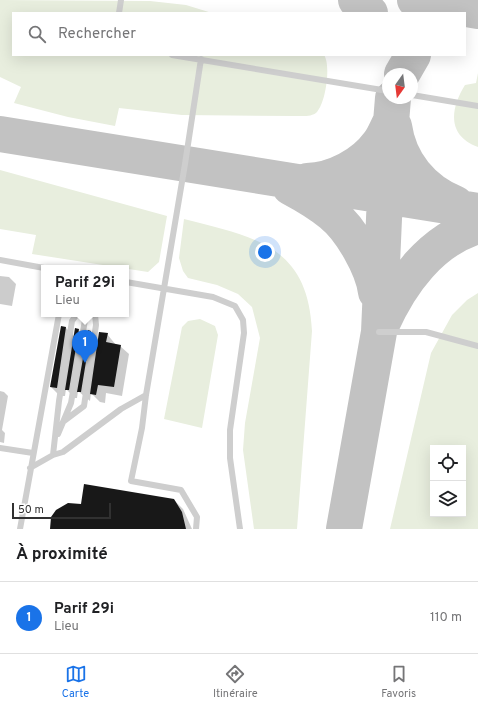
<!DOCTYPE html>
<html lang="fr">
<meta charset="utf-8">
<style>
:root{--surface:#fff;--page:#f2f2f2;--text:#202124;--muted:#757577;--line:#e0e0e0;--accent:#1a73e8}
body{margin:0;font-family:Overpass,sans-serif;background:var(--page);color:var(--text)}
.controls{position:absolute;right:12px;bottom:12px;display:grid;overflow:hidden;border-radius:0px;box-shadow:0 4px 16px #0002}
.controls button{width:36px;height:36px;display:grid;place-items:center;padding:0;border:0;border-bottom:1px solid var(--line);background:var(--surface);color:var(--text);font:20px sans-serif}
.compass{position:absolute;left:382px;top:68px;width:36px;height:36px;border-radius:50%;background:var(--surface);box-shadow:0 4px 16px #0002;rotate:194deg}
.scale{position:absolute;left:12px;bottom:10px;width:99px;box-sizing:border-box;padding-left:4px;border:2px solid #313131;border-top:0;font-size:11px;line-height:14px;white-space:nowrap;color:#313131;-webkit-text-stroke:3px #fff;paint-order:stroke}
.you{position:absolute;left:265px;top:252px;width:14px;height:14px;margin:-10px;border:3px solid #fff;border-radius:50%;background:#1a73e8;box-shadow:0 0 0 6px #1a73e833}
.badge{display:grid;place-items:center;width:26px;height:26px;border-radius:50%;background:var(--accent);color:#fff;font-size:13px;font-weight:700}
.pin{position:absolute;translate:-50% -33px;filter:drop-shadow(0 1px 2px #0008)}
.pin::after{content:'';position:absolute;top:21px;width:14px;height:12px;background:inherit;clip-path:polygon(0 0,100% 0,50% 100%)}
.popup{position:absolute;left:41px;top:265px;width:88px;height:52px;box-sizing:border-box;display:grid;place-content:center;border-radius:0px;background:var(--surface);filter:drop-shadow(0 1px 3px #0005);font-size:13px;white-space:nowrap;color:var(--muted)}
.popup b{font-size:15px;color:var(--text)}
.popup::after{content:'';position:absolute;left:50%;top:100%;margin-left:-8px;border:8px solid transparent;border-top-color:var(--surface)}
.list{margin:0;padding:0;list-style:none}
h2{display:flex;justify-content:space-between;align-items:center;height:52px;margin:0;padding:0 16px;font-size:17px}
h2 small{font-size:13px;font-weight:400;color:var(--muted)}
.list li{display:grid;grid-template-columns:26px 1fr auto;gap:12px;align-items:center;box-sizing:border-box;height:72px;padding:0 16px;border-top:1px solid var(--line)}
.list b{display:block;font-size:15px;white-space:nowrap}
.list p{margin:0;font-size:13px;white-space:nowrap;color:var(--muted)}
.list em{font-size:13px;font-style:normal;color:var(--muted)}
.icon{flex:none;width:22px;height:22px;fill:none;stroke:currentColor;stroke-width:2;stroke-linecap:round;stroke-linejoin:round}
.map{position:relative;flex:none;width:478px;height:529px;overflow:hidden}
.search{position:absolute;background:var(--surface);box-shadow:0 4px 16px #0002;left:12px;right:12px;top:12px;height:44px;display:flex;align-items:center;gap:10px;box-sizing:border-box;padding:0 14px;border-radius:0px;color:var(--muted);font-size:15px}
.sheet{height:124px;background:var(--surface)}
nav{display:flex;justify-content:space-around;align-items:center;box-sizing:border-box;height:56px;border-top:1px solid var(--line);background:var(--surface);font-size:11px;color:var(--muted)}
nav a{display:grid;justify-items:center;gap:2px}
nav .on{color:var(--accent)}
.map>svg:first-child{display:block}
.green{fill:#e8eede;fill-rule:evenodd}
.shadow{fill:#0003}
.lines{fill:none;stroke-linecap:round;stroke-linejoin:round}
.taxiway{stroke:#c2c2c2;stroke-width:36}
.building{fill:#181818}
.service{stroke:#cecece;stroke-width:6}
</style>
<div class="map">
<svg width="478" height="529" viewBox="0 0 478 529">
<rect width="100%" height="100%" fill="#fff"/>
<path class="green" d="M 0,0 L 150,1 L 186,5 L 212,13 L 13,13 L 13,55 L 324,55 C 331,65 326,102 317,112 C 312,117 303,116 296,116 L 182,115 L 119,108 L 115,126 L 68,117 L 14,103 L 21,87 L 0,77 Z
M 478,73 L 478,147 C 447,136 450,109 465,85 L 476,83 Z
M 0,170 L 167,216 L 159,262 L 148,272 L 32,254 L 36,235 L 0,229 Z
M 184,219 C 254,237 308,245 312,331 L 297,529 L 254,529 L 243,450 L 245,423 L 260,338 L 252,307 L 238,294 L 217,285 L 188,278 L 183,271 L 179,258 Z
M 478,293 L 478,529 L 390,529 L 431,353 L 452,315 L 467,300 ZM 433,448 L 463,448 L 463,514 L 433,514 Z
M 200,319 L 215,326 L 218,335 L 202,428 L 164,419 L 182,327 L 188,321 Z"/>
<path class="shadow" d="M 0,276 L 9,277 L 16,284 L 12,306 L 0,304 Z
M 62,327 L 66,328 L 75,337 L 78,330 L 87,339 L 90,332 L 99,341 L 107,334 L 116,345 L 120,346 L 129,354 L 122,396 L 106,393 L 105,403 L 100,402 L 91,393 L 90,401 L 78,391 L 77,398 L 75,398 L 66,389 L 65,396 L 60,396 L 51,387 Z
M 0,391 L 4,392 L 8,396 L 2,430 L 5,433 L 4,443 L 0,442 Z
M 174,500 L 183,509 L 192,529 L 52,529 L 82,505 Z"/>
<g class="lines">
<path class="taxiway" d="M 356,0 L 370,13
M 415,0 L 478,11
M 402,74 L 413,55
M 394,126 C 399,162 422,190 456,204
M 0,134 L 478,211
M 307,181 C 334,180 363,165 379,143 C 384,137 387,128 391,121
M 290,187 C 305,195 319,203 332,214 C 351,229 373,268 376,292
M 381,326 C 400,283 431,240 478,226
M 344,529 L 379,332 L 385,196 L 393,98"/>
</g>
<path class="building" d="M 61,326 L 66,327 L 57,388 L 50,387 Z
M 75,328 L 79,329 L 69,390 L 65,390 Z
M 88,330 L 91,331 L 81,392 L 77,392 Z
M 99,332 L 108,333 L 106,342 L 121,345 L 114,387 L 98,385 L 96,395 L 90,394 Z
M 84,484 L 174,499 L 182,512 L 186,529 L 50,529 L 51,517 L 56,510 L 68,503 L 81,504 Z"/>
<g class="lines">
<path class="service" d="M 119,13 L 121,0
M 172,55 L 388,91
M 412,95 L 478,106
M 0,260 L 44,268
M 126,282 L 213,297 L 235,306 L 243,320 L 244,333 L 230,430 L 230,458 L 240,529
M 379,332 L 426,332 L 478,346
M 64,421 L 84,406 L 96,325 L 95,314
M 58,434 L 71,403 L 86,314
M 0,448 L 33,453
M 53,455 L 63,452 L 121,409 L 146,395
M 30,468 L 53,455 L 59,401 L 72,321 L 77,314
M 20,529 L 59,314
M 196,529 L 197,517 L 181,490 L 131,481 L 142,428 L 146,395 L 185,164 L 201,59"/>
</g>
</svg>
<div class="controls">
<button><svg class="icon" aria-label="locate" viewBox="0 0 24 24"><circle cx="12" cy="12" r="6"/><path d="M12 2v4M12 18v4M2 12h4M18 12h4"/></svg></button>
<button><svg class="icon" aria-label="layers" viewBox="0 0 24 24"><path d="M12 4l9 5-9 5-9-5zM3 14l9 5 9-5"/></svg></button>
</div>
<svg class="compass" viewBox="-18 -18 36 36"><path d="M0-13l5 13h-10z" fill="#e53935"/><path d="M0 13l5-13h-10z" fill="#757577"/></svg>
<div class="scale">50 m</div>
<div class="you"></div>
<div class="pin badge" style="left:85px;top:363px">1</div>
<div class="popup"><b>Parif 29i</b>Lieu</div>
<div class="search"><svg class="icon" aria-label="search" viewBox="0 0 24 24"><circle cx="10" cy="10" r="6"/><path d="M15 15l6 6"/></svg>Rechercher</div>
</div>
<section class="sheet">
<h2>À proximité<small></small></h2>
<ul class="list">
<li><span class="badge">1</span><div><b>Parif 29i</b><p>Lieu</p></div><em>110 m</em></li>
</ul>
</section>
<nav>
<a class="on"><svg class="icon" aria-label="map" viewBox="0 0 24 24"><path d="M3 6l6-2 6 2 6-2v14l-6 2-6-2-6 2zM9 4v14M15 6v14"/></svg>Carte</a>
<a><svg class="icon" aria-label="directions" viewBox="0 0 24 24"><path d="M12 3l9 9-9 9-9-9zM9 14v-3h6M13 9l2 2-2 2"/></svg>Itinéraire</a>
<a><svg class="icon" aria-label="saved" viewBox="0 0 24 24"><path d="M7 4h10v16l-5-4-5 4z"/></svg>Favoris</a>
</nav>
